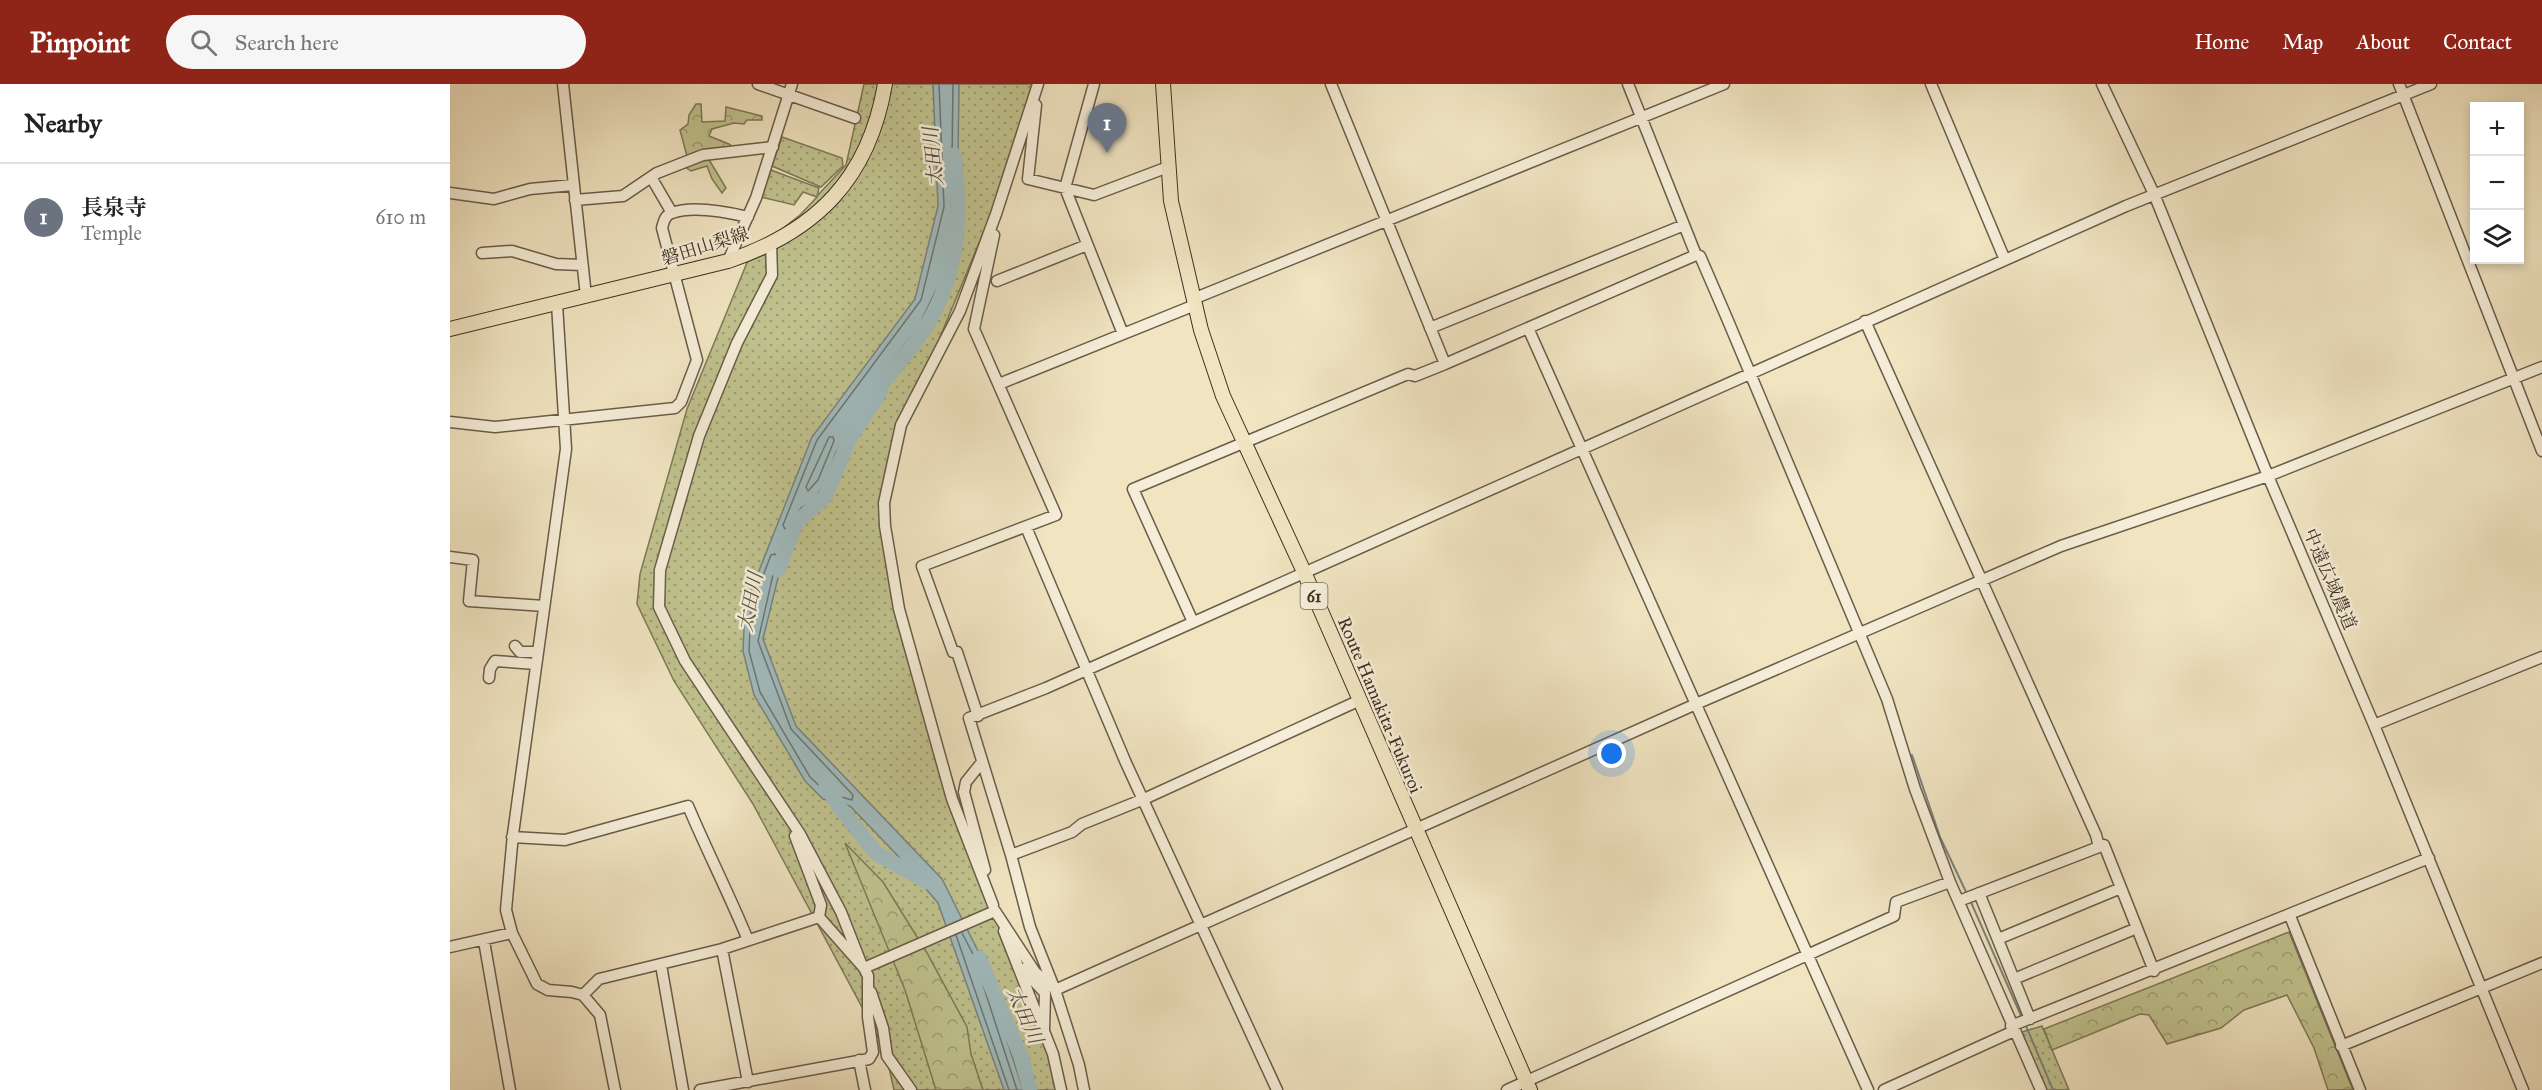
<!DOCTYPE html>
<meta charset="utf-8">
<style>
:root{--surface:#fff;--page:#f6f6f6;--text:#222;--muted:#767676;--line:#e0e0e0;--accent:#8f2418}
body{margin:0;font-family:"IM FELL Great Primer","Noto Serif JP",serif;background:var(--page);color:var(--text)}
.controls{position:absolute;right:18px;top:18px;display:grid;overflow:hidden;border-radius:0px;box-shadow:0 3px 9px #0003}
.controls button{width:54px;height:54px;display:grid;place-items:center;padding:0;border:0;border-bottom:2px solid var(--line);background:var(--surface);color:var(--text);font:30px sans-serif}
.you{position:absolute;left:1162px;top:670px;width:21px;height:21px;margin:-15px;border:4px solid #fff;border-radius:50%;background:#1a73e8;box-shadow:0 0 0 9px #1a73e833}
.badge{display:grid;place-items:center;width:39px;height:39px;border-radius:50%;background:var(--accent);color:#fff;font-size:20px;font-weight:700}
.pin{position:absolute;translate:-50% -50px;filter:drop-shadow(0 2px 3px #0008)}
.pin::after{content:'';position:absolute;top:32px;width:21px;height:18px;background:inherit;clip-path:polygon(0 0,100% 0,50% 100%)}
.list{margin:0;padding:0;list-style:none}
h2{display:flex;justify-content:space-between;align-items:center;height:78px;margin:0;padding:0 24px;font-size:26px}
h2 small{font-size:20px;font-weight:400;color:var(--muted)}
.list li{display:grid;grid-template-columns:39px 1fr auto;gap:18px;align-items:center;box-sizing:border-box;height:108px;padding:0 24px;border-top:2px solid var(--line)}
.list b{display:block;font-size:22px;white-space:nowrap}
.list p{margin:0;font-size:20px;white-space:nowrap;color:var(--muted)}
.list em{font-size:20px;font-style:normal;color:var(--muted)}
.icon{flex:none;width:33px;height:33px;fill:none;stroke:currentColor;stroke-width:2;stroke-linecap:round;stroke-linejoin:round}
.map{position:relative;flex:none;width:2092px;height:1006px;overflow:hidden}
header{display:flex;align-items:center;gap:36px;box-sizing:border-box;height:84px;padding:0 30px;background:var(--accent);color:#fff}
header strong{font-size:28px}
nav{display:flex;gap:33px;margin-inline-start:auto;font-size:21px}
.search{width:420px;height:54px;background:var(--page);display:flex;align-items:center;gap:15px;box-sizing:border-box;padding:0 21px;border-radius:33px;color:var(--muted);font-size:22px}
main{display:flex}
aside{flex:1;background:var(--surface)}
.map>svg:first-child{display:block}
.grass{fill:url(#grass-dots);stroke:#7e7958;stroke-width:1.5}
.forest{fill:url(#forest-crowns);stroke:#7e7958;stroke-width:1.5}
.water{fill:#a0bbbe;stroke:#788380;stroke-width:1.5}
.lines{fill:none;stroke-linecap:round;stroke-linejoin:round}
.shore{stroke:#6e7670;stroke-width:1.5}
.stream{stroke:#788380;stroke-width:2}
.river{stroke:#a0bbbe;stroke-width:15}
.minor-casing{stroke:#6a5d4a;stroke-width:13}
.major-casing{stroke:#3d3022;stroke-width:16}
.minor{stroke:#f5edd7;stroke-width:10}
.major{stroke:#f0e4c1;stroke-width:14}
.labels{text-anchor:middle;stroke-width:5;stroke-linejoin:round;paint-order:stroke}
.shield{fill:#f5edd7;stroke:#746958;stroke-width:1.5}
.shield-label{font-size:16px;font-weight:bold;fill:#3d3022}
.street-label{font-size:18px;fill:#3d3022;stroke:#f5edd7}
.water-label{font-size:20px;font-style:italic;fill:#565349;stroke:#f5edd7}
</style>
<header>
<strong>Pinpoint</strong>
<div class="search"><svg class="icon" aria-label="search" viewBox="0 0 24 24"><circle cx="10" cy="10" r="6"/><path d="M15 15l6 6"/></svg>Search here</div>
<nav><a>Home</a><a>Map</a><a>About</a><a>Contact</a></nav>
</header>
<main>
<aside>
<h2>Nearby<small></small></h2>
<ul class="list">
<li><span class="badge" style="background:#6b7280">1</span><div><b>長泉寺</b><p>Temple</p></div><em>610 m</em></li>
</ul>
</aside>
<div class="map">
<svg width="2092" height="1006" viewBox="0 0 2092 1006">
<defs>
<pattern id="grass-dots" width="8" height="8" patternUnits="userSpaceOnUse" patternTransform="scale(1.5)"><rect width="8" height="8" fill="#c0c28e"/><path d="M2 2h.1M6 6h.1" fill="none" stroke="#9d9e74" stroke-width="1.8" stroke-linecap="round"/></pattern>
<pattern id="forest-crowns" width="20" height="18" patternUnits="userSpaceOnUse" patternTransform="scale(1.5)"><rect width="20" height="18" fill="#c0c28e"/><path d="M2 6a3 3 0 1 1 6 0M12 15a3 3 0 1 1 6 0" fill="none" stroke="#9d9e74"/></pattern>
</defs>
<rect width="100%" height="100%" fill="#f0e4c1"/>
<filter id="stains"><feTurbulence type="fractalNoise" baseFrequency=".00333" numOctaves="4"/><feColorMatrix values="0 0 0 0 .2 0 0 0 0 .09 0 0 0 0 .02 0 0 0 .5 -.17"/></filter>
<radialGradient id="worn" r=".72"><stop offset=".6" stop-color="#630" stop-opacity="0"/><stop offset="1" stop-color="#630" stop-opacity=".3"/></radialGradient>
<path class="grass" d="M 414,0 L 587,0 L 560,84 L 443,367 L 435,437 L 449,525 L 540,817 L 603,970 L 610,1006 L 444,1006 L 435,966 L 303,720 L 224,597 L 187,520 L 190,490 L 237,325 L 301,169 L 350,131 L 367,113 L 353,108 L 344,121 L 311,113 L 321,86 L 369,104 L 367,112 L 396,81 Z
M 332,53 L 392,74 L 393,82 L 371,103 L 322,82 Z
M 1592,942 L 1619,1006 L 1595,1006 L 1572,948 Z"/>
<path class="forest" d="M 246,20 L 251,20 L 252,38 L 275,37 L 276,23 L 312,32 L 312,36 L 297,36 L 294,40 L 284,39 L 262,45 L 259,52 L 279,60 L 289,68 L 258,74 L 276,104 L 272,109 L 262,95 L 257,82 L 241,87 L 235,83 L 237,72 L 230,46 L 238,40 L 239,31 Z
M 395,759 L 433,798 L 477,869 L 517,943 L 521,970 L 533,1006 L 486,1006 L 455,906 Z
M 1839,848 L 1903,1006 L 1878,1006 L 1864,964 L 1837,911 L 1794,926 L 1771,944 L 1717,960 L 1699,931 L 1690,930 L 1602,966 L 1594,945 Z"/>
<path class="water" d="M 483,0 L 509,0 L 507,149 L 498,194 L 474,246 L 430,302 L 430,309 L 400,354 L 381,402 L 368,421 L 356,428 L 342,449 L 334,469 L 313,555 L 346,642 L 492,795 L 528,867 L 573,1006 L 554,1006 L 488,819 L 447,771 L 400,722 L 373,715 L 355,697 L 304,611 L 293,567 L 295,522 L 362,353 L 465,215 L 488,122 Z"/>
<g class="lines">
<path class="shore" d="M 489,0 L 494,123 L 471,216 L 367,356 L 333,441 L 335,445 L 338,444 L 351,424 L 364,417 L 375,399 L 386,368 L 424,308 L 426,299 L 468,243 L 493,192 L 501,148 L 503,0
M 379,353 L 383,353 L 384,357 L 368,396 L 358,407 L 356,403 Z
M 325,470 L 327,473 L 308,557 L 341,645 L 403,711 L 402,716 L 377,709 L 360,693 L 310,608 L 299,567 L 301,523 L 321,471 Z
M 512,849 L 523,870 L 567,1006
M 506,851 L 559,1006"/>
<path class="stream" d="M 1462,671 L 1490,753 L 1517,810
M 1520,816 L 1572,934
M 1576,942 L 1603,1006"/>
<path class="river" d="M 328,486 L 346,439 L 375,413 L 400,354 L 430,309 L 430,303 C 444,284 460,267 472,248 C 508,195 513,132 504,71
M 376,701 L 390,724 L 426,769 L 477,798
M 529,874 L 571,972 L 580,1006"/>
<defs>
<path id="minor" d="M 113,0 L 136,212
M 308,0 L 405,34
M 644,0 L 615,104 L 673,250
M 881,0 L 995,280
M 1178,0 L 1246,171 L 1250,172 L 1276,232 L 1437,615 L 1465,705 L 1500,798 L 1591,1006
M 1481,0 L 1555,176
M 1652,0 L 1704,110 L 1818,392 L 1924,641 L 2073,1006
M 1949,0 L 2092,367
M 586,21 L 578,95 L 644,111 L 718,83
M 201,93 L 222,129
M 0,109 L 44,115 L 80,105 L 123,101
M 125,116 L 173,112 L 207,89 L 253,71 L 323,63
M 321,159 L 322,191 L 287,259 L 249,352 L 210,486 L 209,523 L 235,577 L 350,750 L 391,828 L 411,879
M 32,169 L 62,167 L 106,180 L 132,181
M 278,177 L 306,114 L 342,0
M 547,197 L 637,161
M 743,215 L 1274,0
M 107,220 L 116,365 L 63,750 L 56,826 L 62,849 L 87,900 L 98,906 L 122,908 L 133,911 L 150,931 L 165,1006
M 1415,237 L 1646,751 L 1649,763
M 980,244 L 1234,141
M 1078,244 L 1418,1006
M 549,300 L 745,221
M 0,338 L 45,343 L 225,324 L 231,318 L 247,276 L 212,144 C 214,137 215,131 222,129 C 243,121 277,128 298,133
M 576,443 L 676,679 L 827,1006
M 0,473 L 23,476 L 19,517 L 94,522
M 743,538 L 683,405 L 958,290 L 965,292 L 995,280 L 1246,171
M 65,562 L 70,568 L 88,568
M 39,594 L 40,585 L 45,577 L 86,580
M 528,632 L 507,568 L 503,568 L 472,482 L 606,431 L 524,245 L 544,151
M 1924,641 L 2092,573
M 532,678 L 516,698 L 514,708 L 535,786
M 345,752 L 371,821 L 369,833
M 62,753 L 115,756 L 238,722 C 257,767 279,810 298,856
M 561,771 L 622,748 L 632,740 L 694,715 L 908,617
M 1529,809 L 1580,935
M 1509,817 L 1654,761 L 1704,887
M 543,821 L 502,715 L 449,525 L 435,442 L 434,419 L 451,341 L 510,227 L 546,130 L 588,0
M 1840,832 L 1910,1006
M 369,833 L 414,884 L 545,827 L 585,888 L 605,905
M 554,847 L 591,941
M 1548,855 L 1671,804
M 34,857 L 60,1006
M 0,863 L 62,849
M 272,865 L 298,998
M 211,881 L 233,1006
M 577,883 L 582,895 L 595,909 L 594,947 L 603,970 L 611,1006
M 1564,895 L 1687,844
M 605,906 L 1246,620 L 1611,462 L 1818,392 L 2092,283
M 421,908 L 433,944 L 437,972 L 461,1006
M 133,911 L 149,895 L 272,865 L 369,833
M 1561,942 L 1979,774
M 1891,962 L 2092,879
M 409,976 L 415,1006
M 250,1006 L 419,975 L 423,968 L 418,933 L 418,892 L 414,884
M 634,1006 L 629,981 L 605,906 L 580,843 L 561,771 L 519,634 L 596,604 L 1676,122 L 1981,0
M 1057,1006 L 1444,832 L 1446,818 L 1500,798
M 1434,1006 L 1564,947"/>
<path id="major" d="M 713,0 L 721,117 L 751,246 L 773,312 L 854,488 L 1080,1006
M 0,245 L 278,177 C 367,147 419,94 435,0"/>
</defs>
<use href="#minor" class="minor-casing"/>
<use href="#major" class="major-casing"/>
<use href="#minor" class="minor"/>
<use href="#major" class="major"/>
</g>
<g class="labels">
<rect class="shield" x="850.5" y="499" width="27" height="26" rx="4.5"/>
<g class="shield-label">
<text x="864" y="518">61</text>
</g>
<g class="street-label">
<text transform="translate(255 162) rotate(-17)" y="6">磐田山梨線</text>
<text transform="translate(1880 495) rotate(67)" y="6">中遠広域農道</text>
<text transform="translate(930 621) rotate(67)" y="6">Route Hamakita-Fukuroi</text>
</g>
<g class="water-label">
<text transform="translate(483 73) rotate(-96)" y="7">太田川</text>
<text transform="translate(300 518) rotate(-79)" y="7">太田川</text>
<text transform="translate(575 931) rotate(66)" y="7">太田川</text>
</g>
</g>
<rect width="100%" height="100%" filter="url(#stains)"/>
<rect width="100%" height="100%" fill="url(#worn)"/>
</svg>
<div class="controls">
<button>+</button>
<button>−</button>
<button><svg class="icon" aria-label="layers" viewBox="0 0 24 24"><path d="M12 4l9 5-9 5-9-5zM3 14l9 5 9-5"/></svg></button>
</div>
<div class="you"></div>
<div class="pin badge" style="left:657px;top:69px;background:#6b7280">1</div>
</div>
</main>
